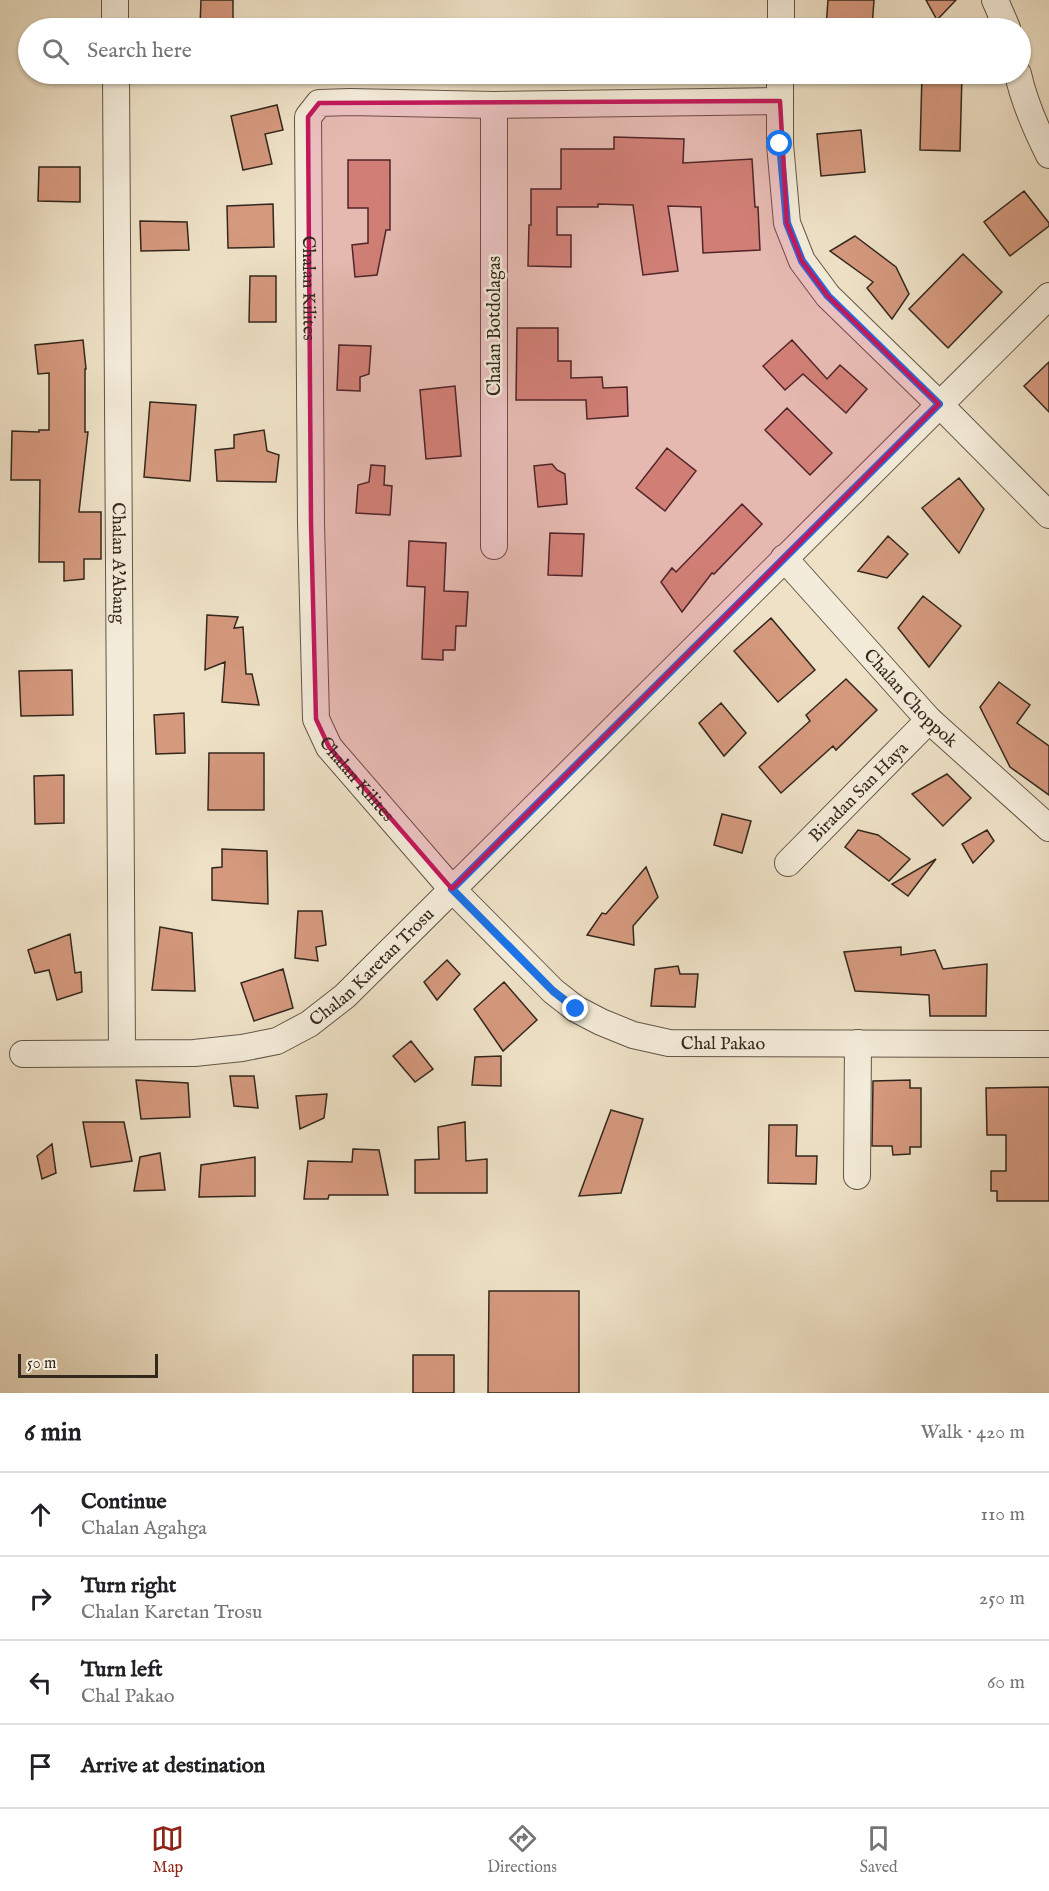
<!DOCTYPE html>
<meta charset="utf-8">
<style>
:root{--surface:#fff;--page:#f6f6f6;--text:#202124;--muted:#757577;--line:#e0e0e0;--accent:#8f2418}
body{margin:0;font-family:"IM FELL English",serif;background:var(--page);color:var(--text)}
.scale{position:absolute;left:18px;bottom:15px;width:140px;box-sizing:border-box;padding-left:6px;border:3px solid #34271d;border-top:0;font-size:16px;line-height:21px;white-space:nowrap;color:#34271d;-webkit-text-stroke:4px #f4ecda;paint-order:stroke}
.stop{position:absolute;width:18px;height:18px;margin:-14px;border:4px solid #1a73e8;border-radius:50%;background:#fff}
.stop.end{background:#1a73e8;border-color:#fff;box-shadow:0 2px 6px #0008}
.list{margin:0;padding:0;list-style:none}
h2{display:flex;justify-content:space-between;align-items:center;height:78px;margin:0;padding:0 24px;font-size:26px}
h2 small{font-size:20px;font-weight:400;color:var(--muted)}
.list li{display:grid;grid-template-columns:39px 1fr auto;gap:18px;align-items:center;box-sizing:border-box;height:84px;padding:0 24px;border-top:2px solid var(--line)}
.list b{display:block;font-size:22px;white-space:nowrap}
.list p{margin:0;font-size:20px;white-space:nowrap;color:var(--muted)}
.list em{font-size:20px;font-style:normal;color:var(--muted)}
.icon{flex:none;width:33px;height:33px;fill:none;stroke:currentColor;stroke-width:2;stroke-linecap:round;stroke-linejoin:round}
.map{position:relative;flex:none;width:1049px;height:1393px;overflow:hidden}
.search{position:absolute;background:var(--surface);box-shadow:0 2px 4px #0004;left:18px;right:18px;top:18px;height:66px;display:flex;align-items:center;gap:15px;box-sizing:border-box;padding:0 21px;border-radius:33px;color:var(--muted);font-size:22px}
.sheet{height:414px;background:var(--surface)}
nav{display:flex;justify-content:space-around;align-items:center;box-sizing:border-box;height:84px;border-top:2px solid var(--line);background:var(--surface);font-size:16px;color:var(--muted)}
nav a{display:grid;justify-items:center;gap:3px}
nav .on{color:var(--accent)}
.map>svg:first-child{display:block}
.building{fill:#d5997e;stroke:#34271d;stroke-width:1.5}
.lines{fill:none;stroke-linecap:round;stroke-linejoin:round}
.minor-casing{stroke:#625647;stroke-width:28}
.minor{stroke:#f4ecda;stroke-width:26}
.route{stroke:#1a73e8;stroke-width:8}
.marked{fill:#c2185b;fill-opacity:0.2;stroke:#c2185b;stroke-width:4.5;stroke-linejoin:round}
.labels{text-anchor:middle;stroke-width:5;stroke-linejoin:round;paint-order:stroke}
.street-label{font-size:18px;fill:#34271d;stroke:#f4ecda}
</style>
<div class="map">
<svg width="1049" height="1393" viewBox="0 0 1049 1393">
<rect width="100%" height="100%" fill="#eee1c6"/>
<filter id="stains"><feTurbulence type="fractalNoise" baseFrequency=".00333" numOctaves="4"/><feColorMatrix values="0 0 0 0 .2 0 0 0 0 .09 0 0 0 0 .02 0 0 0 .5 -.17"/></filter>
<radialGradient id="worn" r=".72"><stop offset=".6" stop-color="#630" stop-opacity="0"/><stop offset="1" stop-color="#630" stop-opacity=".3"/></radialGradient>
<path class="building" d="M 201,0 L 233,0 L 233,27 L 200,26 Z
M 828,0 L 874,0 L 872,28 L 826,28 Z
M 926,0 L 956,0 L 937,20 Z
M 922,74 L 962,74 L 960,151 L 920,150 Z
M 277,105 L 283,130 L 265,134 L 272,164 L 243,170 L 231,116 Z
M 861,130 L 865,172 L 821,176 L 817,134 Z
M 614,137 L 684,139 L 683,163 L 752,159 L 755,207 L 758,207 L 760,250 L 703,253 L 701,207 L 668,206 L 678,271 L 643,275 L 633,205 L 598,204 L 598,207 L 557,207 L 557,235 L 571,235 L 571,267 L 528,266 L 529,225 L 531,225 L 531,189 L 561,189 L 561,149 L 614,149 Z
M 348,160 L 390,160 L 390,230 L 386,230 L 377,275 L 355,277 L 352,245 L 368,243 L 368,208 L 348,208 Z
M 39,167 L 80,167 L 80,202 L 38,201 Z
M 1024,191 L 1049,223 L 1049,226 L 1010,256 L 984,222 Z
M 273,204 L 274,247 L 228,248 L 227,206 Z
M 140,221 L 187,222 L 189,250 L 141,251 Z
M 855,236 L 896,267 L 909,294 L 892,319 L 867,288 L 873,282 L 830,251 Z
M 963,254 L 1002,292 L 948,348 L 909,309 Z
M 250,276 L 276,276 L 276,322 L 249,322 Z
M 517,328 L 558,328 L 558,361 L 571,361 L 571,378 L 602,377 L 603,388 L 627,387 L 628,416 L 587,419 L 586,400 L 516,400 Z
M 83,340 L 86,369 L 85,369 L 85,432 L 88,432 L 79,512 L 101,512 L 101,559 L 84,559 L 84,579 L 64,581 L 64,562 L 39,562 L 40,480 L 11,480 L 12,431 L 39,432 L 39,430 L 49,430 L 49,373 L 38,374 L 35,345 Z
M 792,340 L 827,379 L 840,365 L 867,389 L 846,413 L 803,374 L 785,390 L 763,366 Z
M 339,345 L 371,346 L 369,374 L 360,377 L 360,391 L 337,390 Z
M 1049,362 L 1049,412 L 1024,386 Z
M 455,386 L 461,456 L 426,459 L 420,390 Z
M 150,402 L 196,405 L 190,481 L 144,477 Z
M 787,408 L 832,453 L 810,475 L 765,430 Z
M 264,430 L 267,451 L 279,455 L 276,482 L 217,481 L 215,450 L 234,448 L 234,435 Z
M 667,448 L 696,471 L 665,511 L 636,488 Z
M 552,464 L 557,470 L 565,474 L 567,504 L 538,507 L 534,466 Z
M 371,465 L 385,466 L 384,485 L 392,486 L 390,515 L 356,513 L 358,485 L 369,482 Z
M 959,478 L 984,509 L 959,553 L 922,508 Z
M 742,504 L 762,524 L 714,574 L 712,573 L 682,612 L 661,582 L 672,568 L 676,572 Z
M 550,533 L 584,534 L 582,576 L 548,575 Z
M 888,536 L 908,554 L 887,578 L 858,571 Z
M 409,541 L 446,543 L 444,591 L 468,592 L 466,626 L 456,626 L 455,650 L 443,650 L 443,660 L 422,659 L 425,587 L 407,586 Z
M 923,596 L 961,626 L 929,667 L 898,628 Z
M 207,615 L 238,617 L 234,628 L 243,627 L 246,674 L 252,674 L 259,705 L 222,702 L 225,662 L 205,670 Z
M 771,618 L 815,670 L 778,702 L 734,651 Z
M 72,670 L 73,715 L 21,716 L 19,671 Z
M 846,679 L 877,710 L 836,750 L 833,746 L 781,793 L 759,767 L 810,721 L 806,715 Z
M 999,682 L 1030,705 L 1017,723 L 1049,746 L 1049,795 L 1010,767 L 980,707 Z
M 721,703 L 746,733 L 724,756 L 699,723 Z
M 184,713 L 185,753 L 156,754 L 154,715 Z
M 209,753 L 264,753 L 264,810 L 208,810 Z
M 947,774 L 971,798 L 943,826 L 912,794 Z
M 64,775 L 64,823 L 35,824 L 34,776 Z
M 722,814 L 751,821 L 742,853 L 714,845 Z
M 858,830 L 878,835 L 910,859 L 889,881 L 845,847 Z
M 987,830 L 994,841 L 973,863 L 962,844 Z
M 222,849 L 267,851 L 268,904 L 212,900 L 212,868 L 222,867 Z
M 936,859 L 908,896 L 892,884 Z
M 646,867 L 658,897 L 633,926 L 634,945 L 587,935 L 602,913 L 606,914 Z
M 298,911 L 322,911 L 326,945 L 316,947 L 318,961 L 295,958 Z
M 160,927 L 192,933 L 195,991 L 152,990 Z
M 70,934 L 75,973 L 81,972 L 82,992 L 57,1000 L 49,970 L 35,973 L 28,950 Z
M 901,947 L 901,955 L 935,950 L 943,969 L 987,964 L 986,1016 L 930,1016 L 929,995 L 855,991 L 844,952 Z
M 447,960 L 460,974 L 437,1000 L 424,982 Z
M 678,966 L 680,974 L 698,974 L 695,1007 L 651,1006 L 655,969 Z
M 283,969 L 293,1008 L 254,1021 L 241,983 Z
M 504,982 L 537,1020 L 503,1051 L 474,1009 Z
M 411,1041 L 433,1069 L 415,1082 L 393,1056 Z
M 501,1056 L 501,1086 L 472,1085 L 475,1057 Z
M 230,1076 L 254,1076 L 258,1108 L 234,1106 Z
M 136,1080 L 188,1083 L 190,1117 L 141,1119 Z
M 910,1080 L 910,1088 L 921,1088 L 921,1147 L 910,1147 L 910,1154 L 893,1155 L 892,1146 L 872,1146 L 873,1081 Z
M 1049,1087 L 1049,1201 L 997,1201 L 997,1191 L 991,1191 L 991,1171 L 1006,1171 L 1006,1135 L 987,1135 L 986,1088 Z
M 327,1094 L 324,1118 L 300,1129 L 296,1096 Z
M 611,1110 L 643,1119 L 621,1193 L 579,1196 Z
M 83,1122 L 124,1122 L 132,1161 L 91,1167 Z
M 465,1122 L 466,1161 L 487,1159 L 487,1193 L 415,1193 L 415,1160 L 439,1159 L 438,1127 Z
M 769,1125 L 797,1125 L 796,1156 L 817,1156 L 816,1184 L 768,1183 Z
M 52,1144 L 56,1173 L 42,1179 L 37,1156 Z
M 353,1149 L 379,1150 L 388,1195 L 329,1195 L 328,1199 L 304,1199 L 308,1161 L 352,1162 Z
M 160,1153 L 165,1190 L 134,1191 L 140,1157 Z
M 255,1157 L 255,1196 L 199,1197 L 201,1165 Z
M 489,1291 L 579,1291 L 579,1393 L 488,1393 Z
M 413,1355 L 454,1355 L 454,1393 L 413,1393 Z"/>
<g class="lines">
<defs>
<g id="minor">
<path d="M 115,0 L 115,28"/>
<path d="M 995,0 L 1007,28"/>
<path d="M 781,28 L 781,0"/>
<path id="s1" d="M 116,74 L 122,1053"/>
<path d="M 780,74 L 780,144 L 787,223 L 802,261 L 828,296 L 939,404 L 1049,515"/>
<path d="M 1018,74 C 1024,102 1036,129 1049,155"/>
<path id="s2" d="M 780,101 L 494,105 L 350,102 L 319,103 L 308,117 L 311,523 L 316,719 L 329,747 L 452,889 L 553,991 L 576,1009 L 601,1022 L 633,1035 L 669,1043 L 1049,1044"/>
<path d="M 494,546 L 494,105"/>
<path id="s3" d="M 784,558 L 929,720 L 1049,828"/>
<path id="s4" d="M 788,863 L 929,720"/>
<path id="s5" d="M 23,1054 L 194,1053 L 242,1048 L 277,1041 L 309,1024 L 345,996 L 1049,296"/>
<path d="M 857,1176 L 858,1043"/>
</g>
</defs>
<use href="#minor" class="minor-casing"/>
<use href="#minor" class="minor"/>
</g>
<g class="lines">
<path class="route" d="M 576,1009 L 553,991 L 452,889 L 939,404 L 828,296 L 802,261 L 787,223 L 780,144"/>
</g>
<path class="marked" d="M 780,101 L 787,223 L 802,261 L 828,296 L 939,404 L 452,889 L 329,747 L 316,719 L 311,523 L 308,117 L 319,103 Z"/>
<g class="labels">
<g class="street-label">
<text dy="6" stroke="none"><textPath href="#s2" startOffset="650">Chalan Kilites</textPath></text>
<text transform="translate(494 326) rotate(-90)" y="6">Chalan Botdolagas</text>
<text dy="6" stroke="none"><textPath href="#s1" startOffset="489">Chalan A'Abang</textPath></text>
<text dy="6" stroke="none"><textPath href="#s3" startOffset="189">Chalan Choppok</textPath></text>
<text dy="6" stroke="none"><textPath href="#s2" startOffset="1154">Chalan Kilites</textPath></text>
<text dy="6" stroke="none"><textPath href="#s4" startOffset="100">Biradan San Haya</textPath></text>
<text dy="6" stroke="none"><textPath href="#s5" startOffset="376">Chalan Karetan Trosu</textPath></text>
<text dy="6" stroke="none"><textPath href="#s2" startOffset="1626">Chal Pakao</textPath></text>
</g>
</g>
<rect width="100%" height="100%" filter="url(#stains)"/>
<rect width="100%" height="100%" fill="url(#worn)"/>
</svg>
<div class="scale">50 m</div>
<div class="stop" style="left:780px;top:144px"></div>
<div class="stop end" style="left:576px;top:1009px"></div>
<div class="search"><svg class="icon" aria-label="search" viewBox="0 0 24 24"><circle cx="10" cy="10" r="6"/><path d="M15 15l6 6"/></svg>Search here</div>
</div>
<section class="sheet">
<h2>6 min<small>Walk · 420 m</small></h2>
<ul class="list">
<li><svg class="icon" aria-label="ahead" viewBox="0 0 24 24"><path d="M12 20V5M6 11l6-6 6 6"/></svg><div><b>Continue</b><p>Chalan Agahga</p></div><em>110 m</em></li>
<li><svg class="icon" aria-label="right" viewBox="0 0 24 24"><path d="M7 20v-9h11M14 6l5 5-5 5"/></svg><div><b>Turn right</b><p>Chalan Karetan Trosu</p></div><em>250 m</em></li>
<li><svg class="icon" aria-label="left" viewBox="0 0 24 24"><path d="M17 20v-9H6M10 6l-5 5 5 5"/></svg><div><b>Turn left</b><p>Chal Pakao</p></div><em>60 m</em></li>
<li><svg class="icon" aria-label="arrive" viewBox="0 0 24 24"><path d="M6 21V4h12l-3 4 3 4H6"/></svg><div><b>Arrive at destination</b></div></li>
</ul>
</section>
<nav>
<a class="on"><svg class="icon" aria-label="map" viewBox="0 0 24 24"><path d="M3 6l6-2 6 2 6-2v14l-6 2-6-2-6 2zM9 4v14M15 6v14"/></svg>Map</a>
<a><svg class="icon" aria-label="directions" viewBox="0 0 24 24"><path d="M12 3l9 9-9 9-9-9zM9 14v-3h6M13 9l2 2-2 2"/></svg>Directions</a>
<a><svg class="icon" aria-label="saved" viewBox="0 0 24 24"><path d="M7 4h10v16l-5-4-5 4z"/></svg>Saved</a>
</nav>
